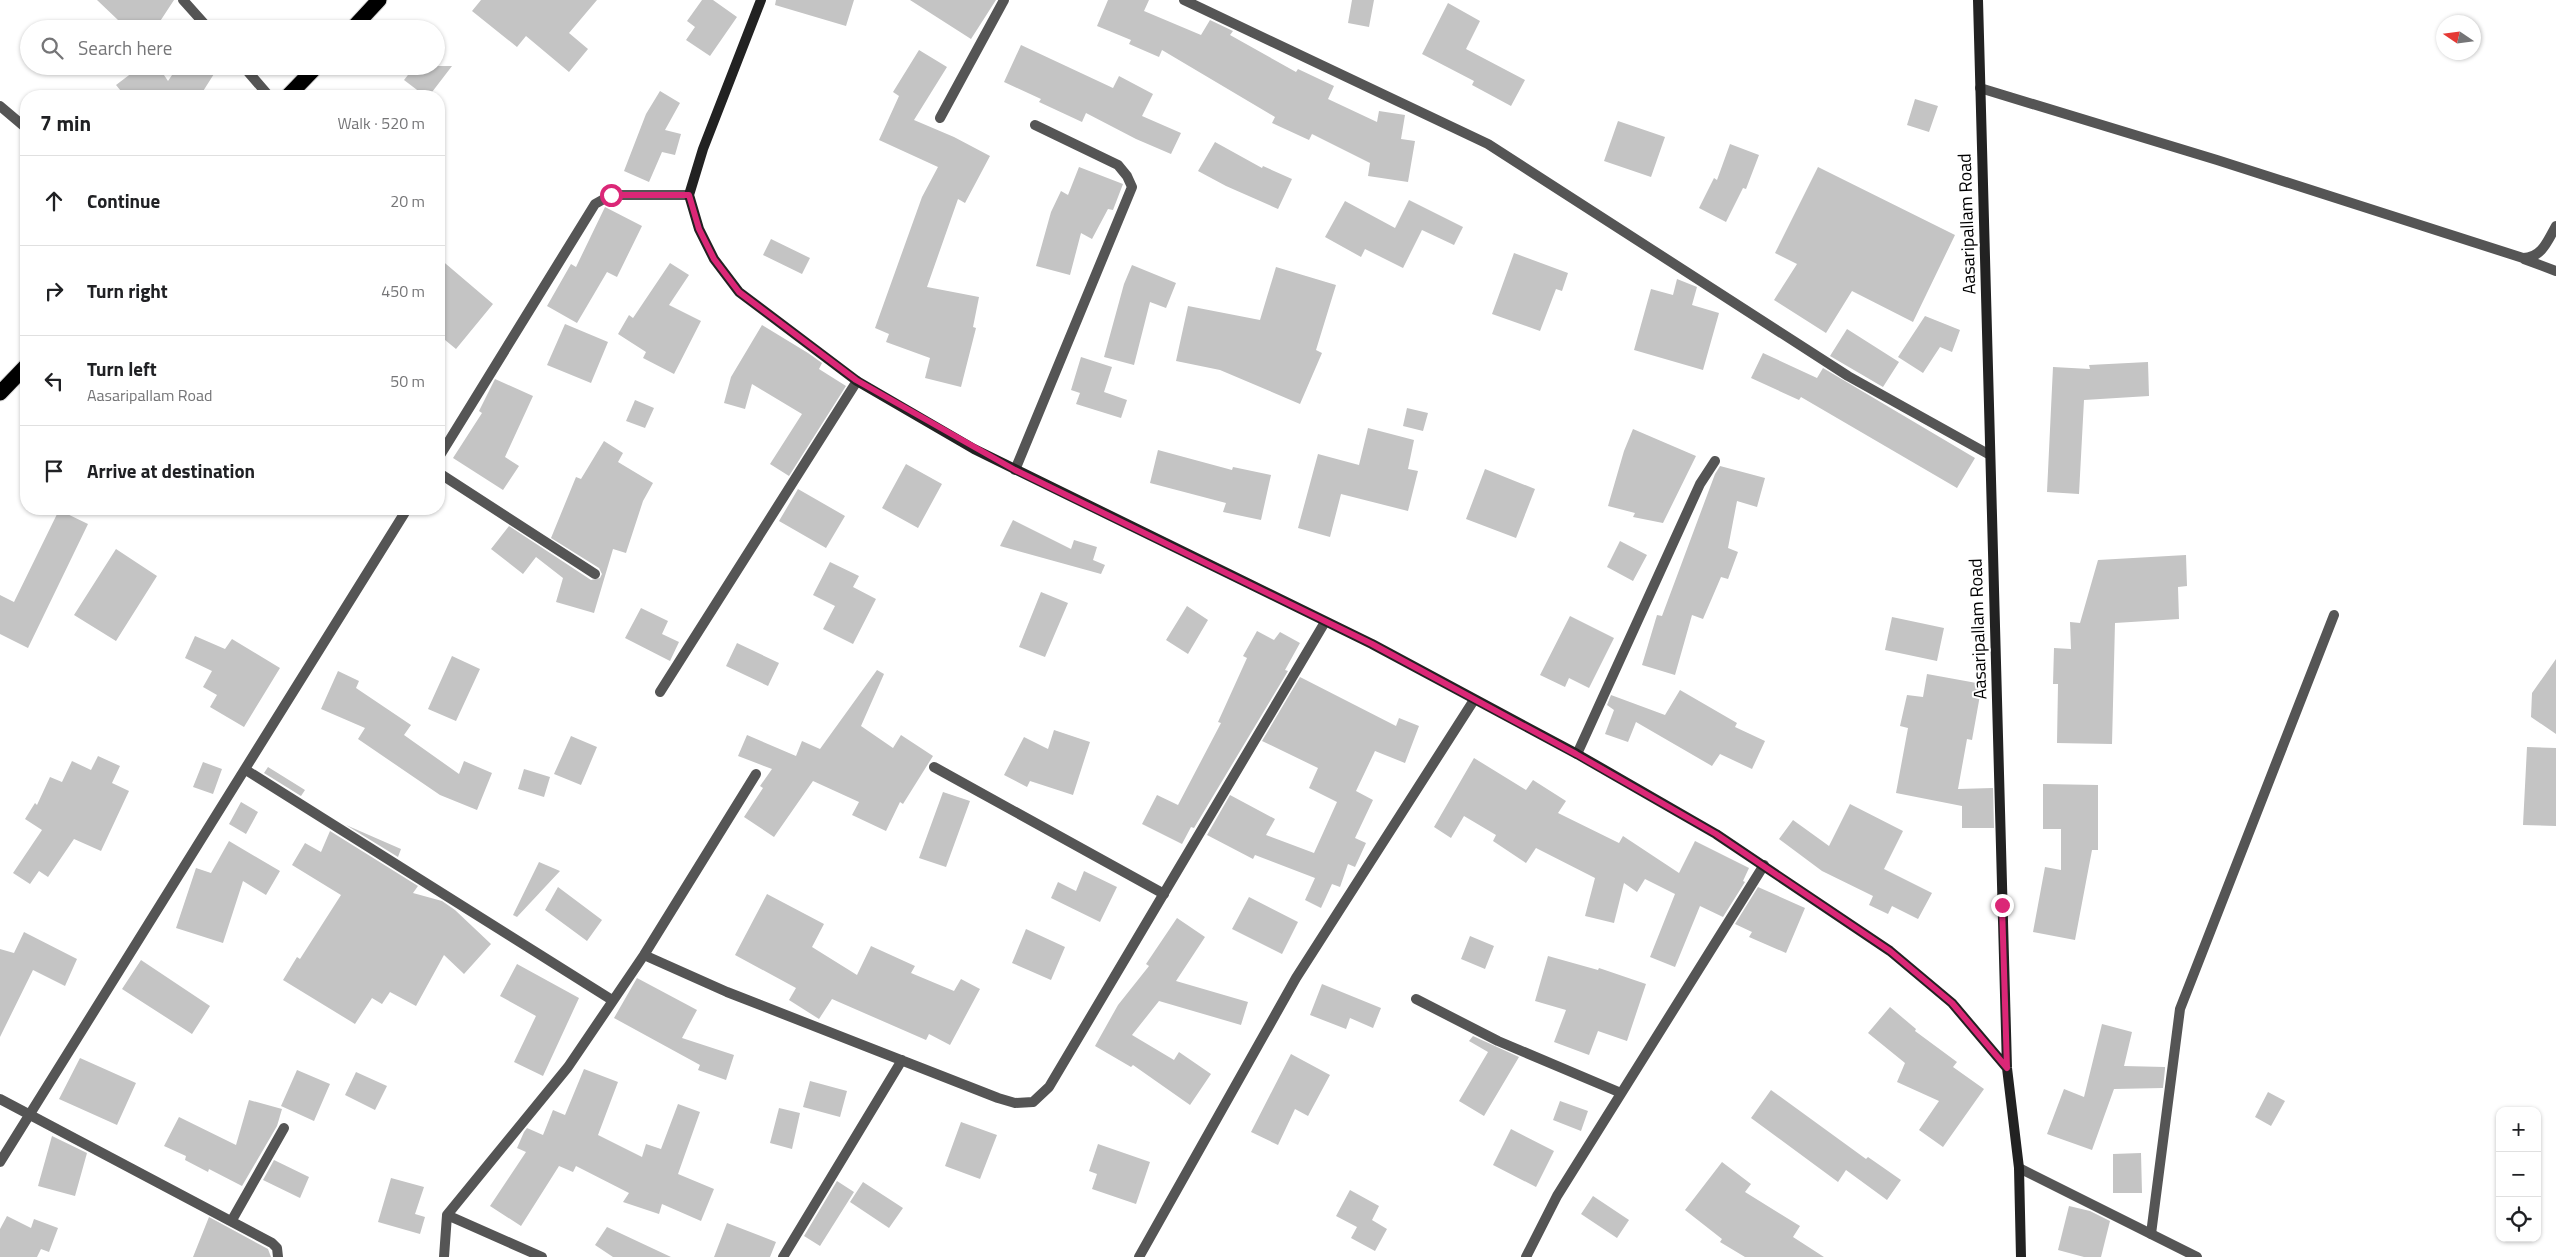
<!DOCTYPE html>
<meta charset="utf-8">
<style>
:root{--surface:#fff;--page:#f6f6f6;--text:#202124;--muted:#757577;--line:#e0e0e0}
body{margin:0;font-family:"Titillium Web",sans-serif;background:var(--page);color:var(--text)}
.controls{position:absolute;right:15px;bottom:15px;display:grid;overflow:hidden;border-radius:10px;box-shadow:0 1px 4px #0004}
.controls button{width:45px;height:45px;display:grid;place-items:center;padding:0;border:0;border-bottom:1px solid var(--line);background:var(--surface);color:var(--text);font:25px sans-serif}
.compass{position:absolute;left:2436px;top:15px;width:45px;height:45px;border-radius:50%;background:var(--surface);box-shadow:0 1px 4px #0004;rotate:283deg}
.stop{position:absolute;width:15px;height:15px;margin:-11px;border:4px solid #db2777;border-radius:50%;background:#fff}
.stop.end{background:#db2777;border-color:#fff;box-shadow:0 1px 5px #0008}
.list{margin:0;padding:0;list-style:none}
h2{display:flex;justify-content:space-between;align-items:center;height:65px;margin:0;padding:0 20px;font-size:21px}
h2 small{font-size:16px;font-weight:400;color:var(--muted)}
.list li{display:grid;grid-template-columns:32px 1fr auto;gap:15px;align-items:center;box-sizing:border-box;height:90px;padding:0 20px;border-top:1px solid var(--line)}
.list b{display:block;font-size:19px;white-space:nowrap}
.list p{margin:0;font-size:16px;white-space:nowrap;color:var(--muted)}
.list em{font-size:16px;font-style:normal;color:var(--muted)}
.icon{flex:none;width:28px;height:28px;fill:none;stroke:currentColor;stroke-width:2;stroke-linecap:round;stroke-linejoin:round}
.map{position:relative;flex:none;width:2556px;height:1257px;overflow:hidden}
.search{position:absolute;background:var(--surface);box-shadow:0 1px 4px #0004;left:20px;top:20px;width:425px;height:55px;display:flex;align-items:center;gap:12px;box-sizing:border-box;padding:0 18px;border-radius:28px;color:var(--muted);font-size:19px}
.panel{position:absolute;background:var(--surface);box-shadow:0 1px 4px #0004;left:20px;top:90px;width:425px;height:425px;border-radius:20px}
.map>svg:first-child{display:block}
.building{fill:#c4c4c4}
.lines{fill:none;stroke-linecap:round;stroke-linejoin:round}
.highway-casing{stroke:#dbdbdb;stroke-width:17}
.lane{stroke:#555;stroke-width:10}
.street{stroke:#555;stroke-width:10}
.secondary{stroke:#222;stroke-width:10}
.highway{stroke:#000;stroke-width:15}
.route{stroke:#db2777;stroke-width:6}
.labels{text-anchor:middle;stroke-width:4;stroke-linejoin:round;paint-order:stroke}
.street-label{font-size:18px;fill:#000;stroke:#fff}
</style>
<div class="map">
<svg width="2556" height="1257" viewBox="0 0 2556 1257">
<rect width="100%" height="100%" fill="#fff"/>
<path class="building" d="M 97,0 L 174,0 L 155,29 L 112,29 L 118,20 Z
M 481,0 L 597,0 L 569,33 L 588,49 L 569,72 L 526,36 L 517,47 L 472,11 Z
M 702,0 L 713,0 L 737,17 L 710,56 L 686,40 L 695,27 L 687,21 Z
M 776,0 L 854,0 L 846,26 L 775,5 Z
M 910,0 L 996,0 L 971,39 Z
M 1108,0 L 1149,0 L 1144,11 L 1201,35 L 1210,20 L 1233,31 L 1230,35 L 1296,72 L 1298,69 L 1334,86 L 1328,99 L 1377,122 L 1379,111 L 1405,115 L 1401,139 L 1415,141 L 1408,182 L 1368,176 L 1370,163 L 1312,134 L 1309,140 L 1272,123 L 1275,117 L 1162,50 L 1159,57 L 1129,44 L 1131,40 L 1097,26 Z
M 1352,0 L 1374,0 L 1369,27 L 1348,23 Z
M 1448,3 L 1480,21 L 1466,49 L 1525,80 L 1511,106 L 1472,85 L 1474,81 L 1422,54 Z
M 1021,45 L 1113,88 L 1119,76 L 1153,94 L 1142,116 L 1181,133 L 1171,154 L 1136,139 L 1086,113 L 1082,122 L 1039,102 L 1041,99 L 1004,82 Z
M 919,50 L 947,67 L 914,120 L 954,137 L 990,156 L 965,203 L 958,199 L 927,287 L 979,297 L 973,327 L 976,328 L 961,387 L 925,378 L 930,358 L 886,342 L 889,334 L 875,328 L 922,197 L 938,167 L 879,140 L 899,96 L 893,92 Z
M 141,66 L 158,66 L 168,81 L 178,66 L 219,66 L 200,96 L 125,96 L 116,85 Z
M 415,66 L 452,66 L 429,96 L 425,96 L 404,80 Z
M 660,91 L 680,103 L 665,130 L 681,134 L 675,155 L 662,152 L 649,182 L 624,171 L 646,114 Z
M 1915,99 L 1938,106 L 1929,132 L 1907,125 Z
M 1618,121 L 1665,137 L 1651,177 L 1604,161 Z
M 1215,142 L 1262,168 L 1263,166 L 1292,179 L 1278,209 L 1226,186 L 1198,171 Z
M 1730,144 L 1759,155 L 1746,189 L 1743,188 L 1726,222 L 1699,208 L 1714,178 L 1717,180 Z
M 1079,167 L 1123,184 L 1113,210 L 1108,209 L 1092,239 L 1081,233 L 1070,275 L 1036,266 L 1051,212 L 1061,191 L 1068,195 Z
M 1818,167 L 1955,235 L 1913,322 L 1852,291 L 1826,333 L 1774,300 L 1797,264 L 1775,253 Z
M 1409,200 L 1463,227 L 1454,245 L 1422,230 L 1403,268 L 1365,249 L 1361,257 L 1325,237 L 1345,201 L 1395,228 Z
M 605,207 L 642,226 L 617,277 L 607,272 L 577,323 L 547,306 L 571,264 L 576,267 Z
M 771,239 L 810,258 L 802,274 L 763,255 Z
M 1514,253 L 1568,273 L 1562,291 L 1556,289 L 1540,331 L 1492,314 Z
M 439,258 L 493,304 L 456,349 L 439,335 Z
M 670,263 L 689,275 L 669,305 L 701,321 L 674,374 L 643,358 L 646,352 L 618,334 L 629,315 L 633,318 Z
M 1132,265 L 1176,283 L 1166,308 L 1150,302 L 1134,365 L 1104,357 L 1124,284 Z
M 1276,267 L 1336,285 L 1316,350 L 1322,353 L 1300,404 L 1220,370 L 1176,361 L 1188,306 L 1260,320 Z
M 1677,279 L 1697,287 L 1692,305 L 1719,313 L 1703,370 L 1634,350 L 1651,289 L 1673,295 Z
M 1925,316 L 1960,330 L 1952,352 L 1940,347 L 1923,373 L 1898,357 Z
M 565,324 L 608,342 L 591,383 L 547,365 Z
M 762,325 L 808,353 L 822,363 L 819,369 L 846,386 L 789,476 L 770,464 L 802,414 L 752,384 L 745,409 L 724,403 L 731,377 Z
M 1847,329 L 1899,362 L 1883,387 L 1830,356 Z
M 1763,353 L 1817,378 L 1823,368 L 1975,458 L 1957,488 L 1801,397 L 1799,400 L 1751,378 Z
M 1081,357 L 1112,367 L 1104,392 L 1127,400 L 1121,418 L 1076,404 L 1080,393 L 1071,390 Z
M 2148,362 L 2149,396 L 2084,400 L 2079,494 L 2047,492 L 2053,367 L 2090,369 L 2089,365 Z
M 495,379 L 533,396 L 505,457 L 519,466 L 503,490 L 453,458 L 482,413 L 479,411 Z
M 635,400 L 654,408 L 645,428 L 626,421 Z
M 1407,408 L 1428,413 L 1423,431 L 1403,426 Z
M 1368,428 L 1414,440 L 1408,469 L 1418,471 L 1408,511 L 1341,494 L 1330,537 L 1298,528 L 1318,454 L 1359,465 Z
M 1633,429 L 1696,456 L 1663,523 L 1633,517 L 1635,513 L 1608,506 L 1624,451 Z
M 604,441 L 623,453 L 618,462 L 653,483 L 643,501 L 626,553 L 613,549 L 594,613 L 556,602 L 563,578 L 536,557 L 523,574 L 491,549 L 509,526 L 591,580 L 600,578 L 602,574 L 599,568 L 551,538 L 576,477 L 581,479 Z
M 1158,450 L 1232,470 L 1233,467 L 1271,475 L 1261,520 L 1223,512 L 1226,503 L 1150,483 Z
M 906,464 L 942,484 L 918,528 L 882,508 Z
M 1720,466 L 1765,478 L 1757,507 L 1737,501 L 1728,548 L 1738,552 L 1728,579 L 1721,577 L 1703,619 L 1692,615 L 1675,675 L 1642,665 L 1657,615 L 1662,616 L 1715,474 Z
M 1485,469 L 1535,489 L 1516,538 L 1466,519 Z
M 798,489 L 845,516 L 826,548 L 779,521 Z
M 59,510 L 88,524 L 28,648 L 0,634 L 0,595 L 14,602 Z
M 1013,520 L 1071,549 L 1074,540 L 1097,547 L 1093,560 L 1105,565 L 1101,574 L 1000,546 Z
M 1620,541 L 1647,555 L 1633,581 L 1607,567 Z
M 116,549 L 157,576 L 116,641 L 74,615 Z
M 2186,555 L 2187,586 L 2178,587 L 2179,619 L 2115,623 L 2112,744 L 2057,743 L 2058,684 L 2053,684 L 2054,648 L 2071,649 L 2070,622 L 2080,623 L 2098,560 Z
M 830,562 L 859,576 L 853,587 L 876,599 L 853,644 L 823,629 L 835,606 L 813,595 Z
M 1041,592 L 1068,603 L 1045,657 L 1019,647 Z
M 1187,606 L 1208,620 L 1188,654 L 1166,640 Z
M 641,608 L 668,621 L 662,634 L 679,642 L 670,661 L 625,638 Z
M 1570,616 L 1614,638 L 1589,688 L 1569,678 L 1565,687 L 1540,675 Z
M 1892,617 L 1944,628 L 1937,661 L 1885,650 Z
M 1257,631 L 1274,640 L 1280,632 L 1300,643 L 1285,670 L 1288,671 L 1194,828 L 1191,827 L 1182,844 L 1142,824 L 1157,795 L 1178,805 L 1221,723 L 1218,722 L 1247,658 L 1243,656 Z
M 195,636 L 225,649 L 232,639 L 280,668 L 244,727 L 210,707 L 217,695 L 203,687 L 212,671 L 185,658 Z
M 737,643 L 779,663 L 768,686 L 726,666 Z
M 452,656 L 480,669 L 456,721 L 428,709 Z
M 2556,659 L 2556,734 L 2531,717 L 2532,693 Z
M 877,670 L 884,674 L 861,726 L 893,748 L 901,735 L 933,756 L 903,804 L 900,802 L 886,831 L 852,815 L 859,802 L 813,781 L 774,837 L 744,817 L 763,788 L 760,786 L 772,769 L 738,756 L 747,735 L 796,756 L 802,741 L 820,749 Z
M 338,671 L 359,681 L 356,688 L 411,725 L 404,735 L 459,774 L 464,761 L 492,773 L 477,810 L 440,795 L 358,739 L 365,728 L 321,709 Z
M 1927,674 L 1982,684 L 1972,740 L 1967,739 L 1958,789 L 1993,788 L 1994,828 L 1962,828 L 1962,806 L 1896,793 L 1908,728 L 1900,726 L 1907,695 L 1923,697 Z
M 1300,677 L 1396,726 L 1399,718 L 1419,726 L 1405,763 L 1375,751 L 1356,791 L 1373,800 L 1355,838 L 1366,843 L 1355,867 L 1348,864 L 1340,887 L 1332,884 L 1321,908 L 1305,900 L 1315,878 L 1255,855 L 1253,859 L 1207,835 L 1230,795 L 1275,819 L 1266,835 L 1314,853 L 1337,802 L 1309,788 L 1318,768 L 1262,741 Z
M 1680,690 L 1737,723 L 1735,727 L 1765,741 L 1752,769 L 1720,754 L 1712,766 L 1636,722 L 1628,742 L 1605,734 L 1614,710 L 1607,705 L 1611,695 L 1665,715 Z
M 1054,730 L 1090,742 L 1073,795 L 1030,781 L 1027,787 L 1004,775 L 1024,737 L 1048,749 Z
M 571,736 L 597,747 L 581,785 L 554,774 Z
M 2527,747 L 2556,748 L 2556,826 L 2523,825 Z
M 98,756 L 120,766 L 112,783 L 129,791 L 101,851 L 74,839 L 48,877 L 39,871 L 30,884 L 13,873 L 42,830 L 25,819 L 35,803 L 37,805 L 50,777 L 62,782 L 72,761 L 91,770 Z
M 1474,758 L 1526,790 L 1533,780 L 1566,801 L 1558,813 L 1619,843 L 1623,836 L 1679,873 L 1695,841 L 1749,868 L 1743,881 L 1745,882 L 1723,917 L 1700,906 L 1675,967 L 1650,957 L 1675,894 L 1645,879 L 1637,892 L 1624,883 L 1614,923 L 1585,916 L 1595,878 L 1536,848 L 1526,863 L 1493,841 L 1496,835 L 1464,816 L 1451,838 L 1434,827 Z
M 203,762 L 222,769 L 213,794 L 193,787 Z
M 268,767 L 305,790 L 301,796 L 264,773 Z
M 524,769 L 550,777 L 544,797 L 518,789 Z
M 2043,784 L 2098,785 L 2098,850 L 2092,850 L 2075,940 L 2033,932 L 2045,867 L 2061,870 L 2061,829 L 2043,829 Z
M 943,792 L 970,801 L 946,867 L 919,858 Z
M 241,802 L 258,812 L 246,834 L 229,824 Z
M 1850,804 L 1903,831 L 1884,869 L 1932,893 L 1918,919 L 1892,906 L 1888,914 L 1869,905 L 1873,896 L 1822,871 L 1779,839 L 1793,820 L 1829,846 Z
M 346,825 L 401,849 L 398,857 Z
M 330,831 L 418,886 L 413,893 L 442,901 L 455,910 L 491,944 L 464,974 L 444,955 L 416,1006 L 390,992 L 382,1004 L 372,998 L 355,1024 L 283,980 L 297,957 L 300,959 L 341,895 L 292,865 L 305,843 L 321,852 Z
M 229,841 L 280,871 L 266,895 L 243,881 L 223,943 L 176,928 L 196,868 L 211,873 Z
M 539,862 L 560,871 L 517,917 L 513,915 Z
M 1084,871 L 1117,887 L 1100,922 L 1051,898 L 1058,882 L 1076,891 Z
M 558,887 L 602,920 L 587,941 L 545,910 Z
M 1758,887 L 1805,908 L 1786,953 L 1749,937 L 1752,932 L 1735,924 Z
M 767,894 L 824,924 L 812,947 L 857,975 L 871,946 L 915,966 L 911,973 L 954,991 L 961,979 L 980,989 L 950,1045 L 929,1034 L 926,1040 L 832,999 L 819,1019 L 789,1000 L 796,988 L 735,955 Z
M 1249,897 L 1298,922 L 1282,954 L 1232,929 Z
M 1177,918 L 1205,937 L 1176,981 L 1248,1002 L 1241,1025 L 1159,1001 L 1132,1035 L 1174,1060 L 1179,1052 L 1211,1074 L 1190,1105 L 1133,1065 L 1131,1067 L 1095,1046 L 1118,1005 L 1149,966 L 1146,964 Z
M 1026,929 L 1065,947 L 1051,980 L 1012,963 Z
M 24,932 L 77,959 L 65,986 L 33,970 L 0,1037 L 0,949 L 14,953 Z
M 1470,936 L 1494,946 L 1485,969 L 1461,959 Z
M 1548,956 L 1598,970 L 1599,968 L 1646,984 L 1627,1041 L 1598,1031 L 1589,1055 L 1554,1042 L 1566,1010 L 1535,1001 Z
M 141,960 L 210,1006 L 192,1034 L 122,989 Z
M 517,964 L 579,998 L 543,1076 L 514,1062 L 536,1016 L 500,996 Z
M 637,978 L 697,1010 L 682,1038 L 734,1055 L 726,1080 L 698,1070 L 700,1065 L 614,1018 Z
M 1322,984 L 1381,1008 L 1373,1028 L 1350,1018 L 1346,1029 L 1310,1015 Z
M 1890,1007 L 1916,1029 L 1915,1031 L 1957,1062 L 1953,1067 L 1984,1089 L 1943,1147 L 1919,1130 L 1939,1101 L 1897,1082 L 1905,1063 L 1868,1033 Z
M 2102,1024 L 2132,1032 L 2124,1066 L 2165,1067 L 2165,1069 L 2163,1088 L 2114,1089 L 2092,1150 L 2047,1134 L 2064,1089 L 2084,1097 Z
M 1473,1036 L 1519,1057 L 1484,1116 L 1459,1101 L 1488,1052 L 1469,1041 Z
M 1291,1054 L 1330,1075 L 1308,1116 L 1295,1109 L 1278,1145 L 1251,1132 Z
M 80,1058 L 136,1083 L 117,1125 L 59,1099 Z
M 584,1069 L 618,1082 L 598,1135 L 642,1157 L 646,1144 L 661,1149 L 678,1104 L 700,1112 L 678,1174 L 714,1189 L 701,1221 L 662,1204 L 659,1214 L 623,1202 L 629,1193 L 576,1166 L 573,1172 L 559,1166 L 521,1226 L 490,1206 L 526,1152 L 517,1148 L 524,1132 L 527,1128 L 543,1135 L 553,1110 L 565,1115 Z
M 297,1070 L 330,1084 L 314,1121 L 281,1106 Z
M 356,1072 L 387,1086 L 375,1110 L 345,1095 Z
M 810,1081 L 847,1091 L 840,1117 L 803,1107 Z
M 1771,1090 L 1866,1159 L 1868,1157 L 1901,1180 L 1887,1200 L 1846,1170 L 1838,1182 L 1751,1118 Z
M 2268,1092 L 2285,1101 L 2271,1126 L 2255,1117 Z
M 249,1100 L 282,1109 L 277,1126 L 242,1186 L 209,1169 L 208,1172 L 185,1160 L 186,1156 L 164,1146 L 179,1117 L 236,1145 Z
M 1560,1101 L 1588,1111 L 1581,1131 L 1553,1120 Z
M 779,1108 L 800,1113 L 792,1149 L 770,1143 Z
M 961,1122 L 997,1135 L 980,1179 L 945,1166 Z
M 1511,1129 L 1554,1151 L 1536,1187 L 1493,1165 Z
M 52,1136 L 87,1153 L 75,1196 L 38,1186 Z
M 1098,1144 L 1150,1162 L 1136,1204 L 1092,1189 L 1097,1174 L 1089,1171 Z
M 2141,1153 L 2142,1193 L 2113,1193 L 2113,1154 Z
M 274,1160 L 309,1177 L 300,1198 L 263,1180 Z
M 1722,1162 L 1751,1184 L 1745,1192 L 1800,1226 L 1793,1237 L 1824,1257 L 1745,1257 L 1720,1242 L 1722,1239 L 1685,1210 Z
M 391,1178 L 424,1187 L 415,1214 L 425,1217 L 420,1234 L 378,1222 Z
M 837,1181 L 854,1192 L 820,1246 L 804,1236 Z
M 863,1182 L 903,1208 L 889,1228 L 850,1202 Z
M 1350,1190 L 1379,1206 L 1372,1220 L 1387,1229 L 1375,1251 L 1351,1238 L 1357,1227 L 1336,1216 Z
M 1593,1196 L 1629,1220 L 1617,1238 L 1581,1214 Z
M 2069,1206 L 2090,1211 L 2110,1221 L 2101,1257 L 2084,1257 L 2058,1250 Z
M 7,1216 L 31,1228 L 34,1219 L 58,1228 L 49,1252 L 41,1249 L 37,1257 L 0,1257 L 0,1229 Z
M 209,1217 L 268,1249 L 271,1257 L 193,1257 Z
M 727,1223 L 776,1242 L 770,1257 L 714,1257 Z
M 607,1227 L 671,1257 L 613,1257 L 595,1245 Z"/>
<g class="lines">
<defs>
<path id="highway" d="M 352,29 L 379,0
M 288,96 L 317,66
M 0,393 L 26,366"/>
</defs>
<use href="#highway" class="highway-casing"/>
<path class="lane" d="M 1980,88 L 2217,160 L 2523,258 C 2542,258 2548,240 2556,226
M 940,118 L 1004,0
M 2524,259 L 2556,271
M 439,473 L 595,574
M 934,767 L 1164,894
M 2151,1234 L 2180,1009 L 2334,615"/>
<path class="street" d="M 183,0 L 209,29
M 1184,0 L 1488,144 L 1848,376 L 1990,455
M 243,66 L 269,96
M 0,106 L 26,128
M 439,457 L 595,204 L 611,195 L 689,195
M 1015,470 L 1132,187 L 1127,176 L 1118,165 L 1035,125
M 660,692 L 857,381
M 1577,754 L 1700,484 L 1715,461
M 246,770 L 612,1000
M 644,955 L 727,992 L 998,1098 L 1015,1103 L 1033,1102 L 1049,1087 L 1325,622
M 1416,999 L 1498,1041 L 1621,1093
M 0,1099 L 272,1243 L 277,1248 L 278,1257
M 0,1162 L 407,509
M 2019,1168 L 2197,1257
M 447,1215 L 542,1257
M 232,1220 L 284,1128
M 444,1257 L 447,1215 L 568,1067 L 644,955 L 756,774
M 783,1257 L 902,1060
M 1139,1257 L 1296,978 L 1474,700
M 1526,1257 L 1557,1196 L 1764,865"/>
<path class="secondary" d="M 761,0 L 703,149 L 689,195 L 699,229 L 714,259 L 739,292 L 857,381 L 974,449 L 1372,644 L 1577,754 L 1716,834 L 1890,951 L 1952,1003 L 2007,1068
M 1978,0 L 2007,1068 L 2019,1168 L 2021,1257"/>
<use href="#highway" class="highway"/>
</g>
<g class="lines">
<path class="route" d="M 611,195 L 689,195 L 699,229 L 714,259 L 739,292 L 856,380 L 1015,470 L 1372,644 L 1576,754 L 1716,834 L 1890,951 L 1952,1003 L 2007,1068 L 2002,905"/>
</g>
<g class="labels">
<g class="street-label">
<text transform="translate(1967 224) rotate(-92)" y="6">Aasaripallam Road</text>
<text transform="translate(1978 629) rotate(-92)" y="6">Aasaripallam Road</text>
</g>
</g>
</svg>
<div class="controls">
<button>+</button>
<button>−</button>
<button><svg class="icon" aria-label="locate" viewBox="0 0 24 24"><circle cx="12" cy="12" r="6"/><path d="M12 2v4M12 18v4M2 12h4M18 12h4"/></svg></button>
</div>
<svg class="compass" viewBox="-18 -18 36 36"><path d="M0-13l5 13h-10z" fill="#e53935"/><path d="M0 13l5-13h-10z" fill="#757577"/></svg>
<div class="stop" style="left:611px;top:195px"></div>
<div class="stop end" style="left:2002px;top:905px"></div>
<div class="search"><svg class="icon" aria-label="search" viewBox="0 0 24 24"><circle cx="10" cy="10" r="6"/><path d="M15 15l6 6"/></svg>Search here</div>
<section class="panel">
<h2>7 min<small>Walk · 520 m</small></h2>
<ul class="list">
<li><svg class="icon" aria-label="ahead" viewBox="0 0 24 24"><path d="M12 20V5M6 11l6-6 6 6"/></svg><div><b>Continue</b></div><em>20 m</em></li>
<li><svg class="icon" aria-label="right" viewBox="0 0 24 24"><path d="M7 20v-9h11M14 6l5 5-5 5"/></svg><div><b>Turn right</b></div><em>450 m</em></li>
<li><svg class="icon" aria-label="left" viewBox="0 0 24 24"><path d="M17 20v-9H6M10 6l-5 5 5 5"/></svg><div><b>Turn left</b><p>Aasaripallam Road</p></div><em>50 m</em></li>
<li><svg class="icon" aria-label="arrive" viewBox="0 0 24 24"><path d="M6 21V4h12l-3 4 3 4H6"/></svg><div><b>Arrive at destination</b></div></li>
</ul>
</section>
</div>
